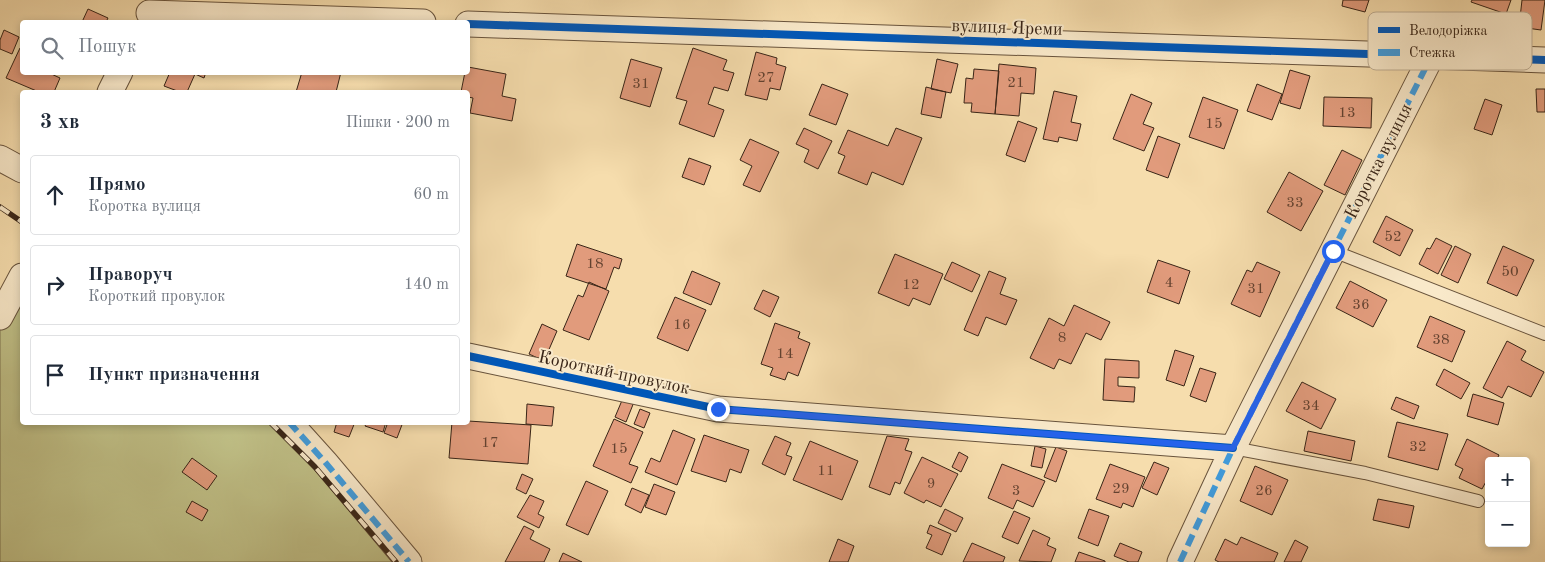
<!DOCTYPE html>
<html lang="uk">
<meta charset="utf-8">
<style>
:root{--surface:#fff;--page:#f2f2f3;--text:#1f2937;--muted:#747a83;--line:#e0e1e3}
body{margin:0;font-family:"Old Standard TT",serif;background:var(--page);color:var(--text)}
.controls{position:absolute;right:15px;bottom:15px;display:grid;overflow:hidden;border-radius:5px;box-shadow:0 2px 8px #0003}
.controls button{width:45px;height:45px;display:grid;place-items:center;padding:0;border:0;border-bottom:1px solid var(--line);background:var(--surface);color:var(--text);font:25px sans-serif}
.stop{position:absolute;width:15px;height:15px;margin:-11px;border:4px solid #2563eb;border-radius:50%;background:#fff}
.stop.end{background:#2563eb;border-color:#fff;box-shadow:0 1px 5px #0008}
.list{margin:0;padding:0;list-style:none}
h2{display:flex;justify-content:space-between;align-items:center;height:65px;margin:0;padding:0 20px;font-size:21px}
h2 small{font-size:16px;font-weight:400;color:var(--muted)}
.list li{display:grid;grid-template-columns:32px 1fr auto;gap:15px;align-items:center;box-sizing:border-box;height:80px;margin:0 10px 10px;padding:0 10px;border:1px solid var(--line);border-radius:5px}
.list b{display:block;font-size:19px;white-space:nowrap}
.list p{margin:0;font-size:16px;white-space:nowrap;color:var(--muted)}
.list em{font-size:16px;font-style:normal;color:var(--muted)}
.icon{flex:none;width:28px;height:28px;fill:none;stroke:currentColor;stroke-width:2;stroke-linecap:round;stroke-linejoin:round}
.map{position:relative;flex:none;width:1545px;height:562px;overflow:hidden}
.search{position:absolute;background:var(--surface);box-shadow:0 2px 8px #0003;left:20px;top:20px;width:450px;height:55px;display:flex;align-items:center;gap:12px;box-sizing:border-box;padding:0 18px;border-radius:5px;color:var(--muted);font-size:19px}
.panel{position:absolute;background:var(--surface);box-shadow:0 2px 8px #0003;left:20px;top:90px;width:450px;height:335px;border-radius:5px}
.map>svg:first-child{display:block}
.green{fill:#c0c087;stroke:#7c724f}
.building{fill:#e19b7c;stroke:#392517}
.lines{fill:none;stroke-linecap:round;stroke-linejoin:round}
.service-casing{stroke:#68533c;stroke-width:14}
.minor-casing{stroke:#68533c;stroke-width:27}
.service{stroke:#f9e9ca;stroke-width:12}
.minor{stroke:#f9e9ca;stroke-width:25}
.rail-casing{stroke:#392517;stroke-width:5.5}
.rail{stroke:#f9e9ca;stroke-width:4;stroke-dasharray:11;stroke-linecap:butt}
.quiet{stroke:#3e9cdf;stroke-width:6;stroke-dasharray:12 6;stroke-linecap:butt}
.cycleway-casing{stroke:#f9e9ca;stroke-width:11}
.cycleway{stroke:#0057b8;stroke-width:8}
.route{stroke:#2563eb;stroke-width:6}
.labels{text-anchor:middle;stroke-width:4;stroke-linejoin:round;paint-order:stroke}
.number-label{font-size:15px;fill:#634230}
.street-label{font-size:18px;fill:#392517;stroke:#f9e9ca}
.key{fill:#f9e9ca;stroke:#bfae94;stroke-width:1}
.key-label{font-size:14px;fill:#392517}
</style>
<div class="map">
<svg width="1545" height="562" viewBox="0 0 1545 562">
<rect width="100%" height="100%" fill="#f6ddad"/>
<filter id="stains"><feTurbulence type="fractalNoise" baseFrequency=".004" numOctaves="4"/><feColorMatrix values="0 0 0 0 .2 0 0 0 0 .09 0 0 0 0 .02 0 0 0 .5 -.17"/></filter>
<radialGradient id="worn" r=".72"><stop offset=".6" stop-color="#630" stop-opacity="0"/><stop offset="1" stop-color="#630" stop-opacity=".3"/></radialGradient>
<path class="green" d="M 22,276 L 22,422 L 289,423 L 409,562 L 0,562 L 0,317 Z"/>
<path class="building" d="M 1343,0 L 1369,0 L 1365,12 L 1342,6 Z
M 1472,0 L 1511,0 L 1506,14 L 1471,2 Z
M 1522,0 L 1545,0 L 1541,30 L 1519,27 Z
M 88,9 L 108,18 L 106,22 L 82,22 Z
M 4,30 L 19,37 L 12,54 L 0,49 L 0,40 Z
M 20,48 L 22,49 L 22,72 L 47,72 L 60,78 L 54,92 L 39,92 L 6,78 Z
M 693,48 L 727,60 L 723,70 L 734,73 L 728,91 L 714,87 L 708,104 L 724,110 L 714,137 L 679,124 L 687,101 L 676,98 Z
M 756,52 L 777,58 L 776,64 L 786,67 L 780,90 L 770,88 L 767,100 L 745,95 Z
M 631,59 L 662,68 L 650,107 L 620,98 Z
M 937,59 L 958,64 L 951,93 L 931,89 Z
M 999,64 L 1036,68 L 1034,94 L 1021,93 L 1019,116 L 995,114 Z
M 468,67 L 506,74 L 502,96 L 516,99 L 512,121 L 470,113 L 473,98 L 468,97 L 468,92 L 461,92 L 465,72 L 468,72 Z
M 974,69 L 999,71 L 995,114 L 971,112 L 972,103 L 964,103 L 966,78 L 973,79 Z
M 1290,70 L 1310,76 L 1300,109 L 1280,103 Z
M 170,72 L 206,72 L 204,78 L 195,74 L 187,92 L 180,92 L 164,86 Z
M 302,72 L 341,72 L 336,92 L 296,92 Z
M 822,84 L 848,94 L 836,125 L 809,115 Z
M 1257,84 L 1282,94 L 1272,120 L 1247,111 Z
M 926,87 L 946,92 L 941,118 L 921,114 Z
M 1536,89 L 1545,89 L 1545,112 L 1537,112 Z
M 1054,91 L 1077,96 L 1071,122 L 1081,124 L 1077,141 L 1059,137 L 1058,142 L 1043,139 Z
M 1131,94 L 1152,103 L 1143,124 L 1154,128 L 1144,151 L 1113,139 Z
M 1203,97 L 1238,110 L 1224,149 L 1189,137 Z
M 1324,97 L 1372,98 L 1371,128 L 1323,126 Z
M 1485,99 L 1502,105 L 1492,135 L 1474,129 Z
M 1018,121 L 1037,128 L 1025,162 L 1006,155 Z
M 804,128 L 832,141 L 818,169 L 804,162 L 809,150 L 796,144 Z
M 896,128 L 922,138 L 903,185 L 872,172 L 867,185 L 838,173 L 845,156 L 838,153 L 848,130 L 888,146 Z
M 1158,136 L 1180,144 L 1168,178 L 1146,170 Z
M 750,139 L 779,152 L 760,192 L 743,185 L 752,166 L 740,160 Z
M 1342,150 L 1362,160 L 1345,195 L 1324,185 Z
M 689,158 L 711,166 L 704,185 L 682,177 Z
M 1289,172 L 1323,191 L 1301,231 L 1267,212 Z
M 1386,216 L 1413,230 L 1400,256 L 1373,242 Z
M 1436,238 L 1452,246 L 1438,274 L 1419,264 L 1427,248 L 1430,249 Z
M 577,244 L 622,259 L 619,269 L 614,267 L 606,289 L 566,276 Z
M 1455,246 L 1471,254 L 1458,283 L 1441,275 Z
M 1503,246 L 1534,260 L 1517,296 L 1487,283 Z
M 895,254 L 943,274 L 930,305 L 913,298 L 909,306 L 878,293 Z
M 1158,260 L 1190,271 L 1179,304 L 1147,292 Z
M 952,262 L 980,275 L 972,292 L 944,279 Z
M 1257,262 L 1280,272 L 1260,317 L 1231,304 L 1247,270 L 1252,272 Z
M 692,271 L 720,283 L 711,305 L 683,293 Z
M 989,271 L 1006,278 L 1000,294 L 1017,300 L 1006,325 L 986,317 L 978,336 L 964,330 Z
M 1350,281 L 1387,300 L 1373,327 L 1336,308 Z
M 589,282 L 609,291 L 589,340 L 563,330 L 578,295 L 583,297 Z
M 763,290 L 779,297 L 770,317 L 754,309 Z
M 675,297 L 706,310 L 688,351 L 657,338 Z
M 1074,305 L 1110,322 L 1101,340 L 1086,333 L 1071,364 L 1059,359 L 1054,369 L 1030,358 L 1049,318 L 1064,326 Z
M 1430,316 L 1465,331 L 1452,362 L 1417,347 Z
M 775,323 L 800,332 L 798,338 L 810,343 L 798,376 L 788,372 L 785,380 L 770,375 L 773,368 L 761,364 Z
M 542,324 L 557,331 L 544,361 L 529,354 Z
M 1507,341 L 1526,351 L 1521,360 L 1544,372 L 1531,397 L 1508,386 L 1502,398 L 1483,388 Z
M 1175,350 L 1194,356 L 1184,386 L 1166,380 Z
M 1105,359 L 1139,361 L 1139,378 L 1118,377 L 1118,386 L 1135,387 L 1134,402 L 1103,400 Z
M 1200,368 L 1216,373 L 1206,402 L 1190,396 Z
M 1444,369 L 1470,383 L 1461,399 L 1436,385 Z
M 1302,382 L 1336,399 L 1321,429 L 1286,411 Z
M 1473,394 L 1504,403 L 1498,425 L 1467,416 Z
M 1396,397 L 1419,406 L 1414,419 L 1391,409 Z
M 623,398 L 634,402 L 626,422 L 615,417 Z
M 527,404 L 554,407 L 552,426 L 526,424 Z
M 640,409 L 650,413 L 644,428 L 634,424 Z
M 614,419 L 643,432 L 629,464 L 638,467 L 631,483 L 593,466 Z
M 468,421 L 531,425 L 528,464 L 449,458 L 452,422 L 468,422 Z
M 337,422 L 355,422 L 349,437 L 334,432 Z
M 367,422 L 386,422 L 383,432 L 365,426 Z
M 388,422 L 403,422 L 397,438 L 384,433 Z
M 1397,422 L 1448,434 L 1438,470 L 1388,457 Z
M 673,430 L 695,439 L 677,485 L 645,472 L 651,458 L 660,462 Z
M 1308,431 L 1355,441 L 1351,461 L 1304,451 Z
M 704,435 L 749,450 L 741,473 L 730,469 L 726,482 L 691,471 Z
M 775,436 L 791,443 L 786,455 L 792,457 L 785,475 L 762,464 Z
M 887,436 L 909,439 L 905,450 L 912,452 L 900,484 L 895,482 L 890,495 L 869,487 Z
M 1467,439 L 1499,455 L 1496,461 L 1489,461 L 1489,476 L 1482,489 L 1459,478 L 1463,469 L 1455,465 Z
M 810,441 L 858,461 L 842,500 L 793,480 Z
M 1035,446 L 1046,449 L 1042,468 L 1031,466 Z
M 1056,447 L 1067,451 L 1056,482 L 1044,477 Z
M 959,452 L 968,457 L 961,472 L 952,467 Z
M 922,457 L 958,474 L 941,507 L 926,500 L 924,503 L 904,493 Z
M 192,458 L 217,476 L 207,490 L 182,472 Z
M 1154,462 L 1169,468 L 1157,495 L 1142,488 Z
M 1002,464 L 1045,481 L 1033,507 L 1017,500 L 1013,509 L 988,498 Z
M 1110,464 L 1145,477 L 1133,507 L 1123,503 L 1121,508 L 1096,499 Z
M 1255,466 L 1288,480 L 1272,515 L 1240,501 Z
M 522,474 L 533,479 L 526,494 L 516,489 Z
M 586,481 L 608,491 L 588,535 L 566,525 Z
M 654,484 L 675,492 L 666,515 L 645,507 Z
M 632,488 L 649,495 L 641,513 L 625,505 Z
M 530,495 L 544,501 L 538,514 L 544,517 L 539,528 L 517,517 Z
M 1378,499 L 1414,506 L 1409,528 L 1373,520 Z
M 192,501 L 208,510 L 202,521 L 186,512 Z
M 945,509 L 963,518 L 956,532 L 938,523 Z
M 1089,509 L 1109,516 L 1098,546 L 1078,538 Z
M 1014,511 L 1030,518 L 1018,544 L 1002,537 Z
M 930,525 L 951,534 L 942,555 L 926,548 L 932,535 L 927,533 Z
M 524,526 L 534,531 L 530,539 L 550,549 L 544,562 L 505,562 Z
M 1033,530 L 1050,538 L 1047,545 L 1056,549 L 1051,562 L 1019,561 Z
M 1241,537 L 1278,553 L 1274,562 L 1219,562 L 1215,560 L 1225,539 L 1237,545 Z
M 838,539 L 854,546 L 848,562 L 829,562 Z
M 1295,540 L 1308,547 L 1301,562 L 1284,562 Z
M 972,543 L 1005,557 L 1003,562 L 963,562 Z
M 1120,543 L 1142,552 L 1138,562 L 1129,562 L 1114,556 Z
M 1079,552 L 1105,561 L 1105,562 L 1075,562 Z
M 563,553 L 582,562 L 559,562 Z"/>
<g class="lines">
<defs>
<path id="service" d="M 1333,251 L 1545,334
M 1233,448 L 1365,473 L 1478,501"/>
<path id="minor" d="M 149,13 L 423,22
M 468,24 L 1545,60
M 110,92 L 120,72
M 0,158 L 22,170
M 0,317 L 22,276
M 468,356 L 718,409 L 1233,448
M 289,422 L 325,462 L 409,562
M 1180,562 L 1233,448 L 1431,57"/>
</defs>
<use href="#service" class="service-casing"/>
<use href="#minor" class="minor-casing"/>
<use href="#service" class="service"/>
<use href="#minor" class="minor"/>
<defs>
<path id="rail" d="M 0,207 L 22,222
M 270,422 L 315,467 L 396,562"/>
</defs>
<use href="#rail" class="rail-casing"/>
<use href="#rail" class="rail"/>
<path class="quiet" d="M 289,422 L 325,462 L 409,562
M 1180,562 L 1233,448 L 1431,57"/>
<defs>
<path id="cycleway" d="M 468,24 L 1545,60
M 468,356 L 718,409 L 1233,448"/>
</defs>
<use href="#cycleway" class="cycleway-casing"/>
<use href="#cycleway" class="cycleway"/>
</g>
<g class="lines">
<path class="route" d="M 718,409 L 1233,448 L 1333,251"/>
</g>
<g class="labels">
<g class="number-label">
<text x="766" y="82">27</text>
<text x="1016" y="87">21</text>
<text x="641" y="88">31</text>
<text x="1347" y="117">13</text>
<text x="1214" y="128">15</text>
<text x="1295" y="207">33</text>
<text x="1393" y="241">52</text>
<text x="595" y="268">18</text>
<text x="1510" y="276">50</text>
<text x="1169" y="287">4</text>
<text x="911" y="289">12</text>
<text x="1256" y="293">31</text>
<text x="1361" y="309">36</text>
<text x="682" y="329">16</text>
<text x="1062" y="342">8</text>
<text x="1441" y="344">38</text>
<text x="785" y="358">14</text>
<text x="1311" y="410">34</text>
<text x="490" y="447">17</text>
<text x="1418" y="451">32</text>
<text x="619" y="453">15</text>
<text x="826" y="475">11</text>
<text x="931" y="488">9</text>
<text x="1121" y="493">29</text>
<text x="1016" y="495">3</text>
<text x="1264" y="495">26</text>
</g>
<g class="street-label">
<text transform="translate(1007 27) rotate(2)" y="6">вулиця Яреми</text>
<text transform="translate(1378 161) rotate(-63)" y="6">Коротка вулиця</text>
<text transform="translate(614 372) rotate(12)" y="6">Короткий провулок</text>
</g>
</g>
<rect x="1368" y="12" width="164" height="58" rx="8" class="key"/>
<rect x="1378" y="27" width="22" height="6" fill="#0057b8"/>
<rect x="1378" y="49" width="22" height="7" fill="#3e9cdf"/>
<g class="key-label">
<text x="1409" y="35">Велодоріжка</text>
<text x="1409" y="57">Стежка</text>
</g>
<rect width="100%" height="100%" filter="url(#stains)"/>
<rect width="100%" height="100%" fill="url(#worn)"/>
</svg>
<div class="controls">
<button>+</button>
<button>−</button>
</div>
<div class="stop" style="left:1333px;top:251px"></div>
<div class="stop end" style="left:718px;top:409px"></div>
<div class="search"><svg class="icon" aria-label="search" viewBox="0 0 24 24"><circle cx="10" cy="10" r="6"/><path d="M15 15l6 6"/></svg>Пошук</div>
<section class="panel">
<h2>3 хв<small>Пішки · 200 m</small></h2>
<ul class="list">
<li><svg class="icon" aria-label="ahead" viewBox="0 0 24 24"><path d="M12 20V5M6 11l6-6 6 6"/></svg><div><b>Прямо</b><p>Коротка вулиця</p></div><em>60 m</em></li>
<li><svg class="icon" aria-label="right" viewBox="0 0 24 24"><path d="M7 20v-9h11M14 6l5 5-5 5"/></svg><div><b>Праворуч</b><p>Короткий провулок</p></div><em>140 m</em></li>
<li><svg class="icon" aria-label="arrive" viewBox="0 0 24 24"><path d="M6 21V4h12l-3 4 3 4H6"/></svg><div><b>Пункт призначення</b></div></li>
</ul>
</section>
</div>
